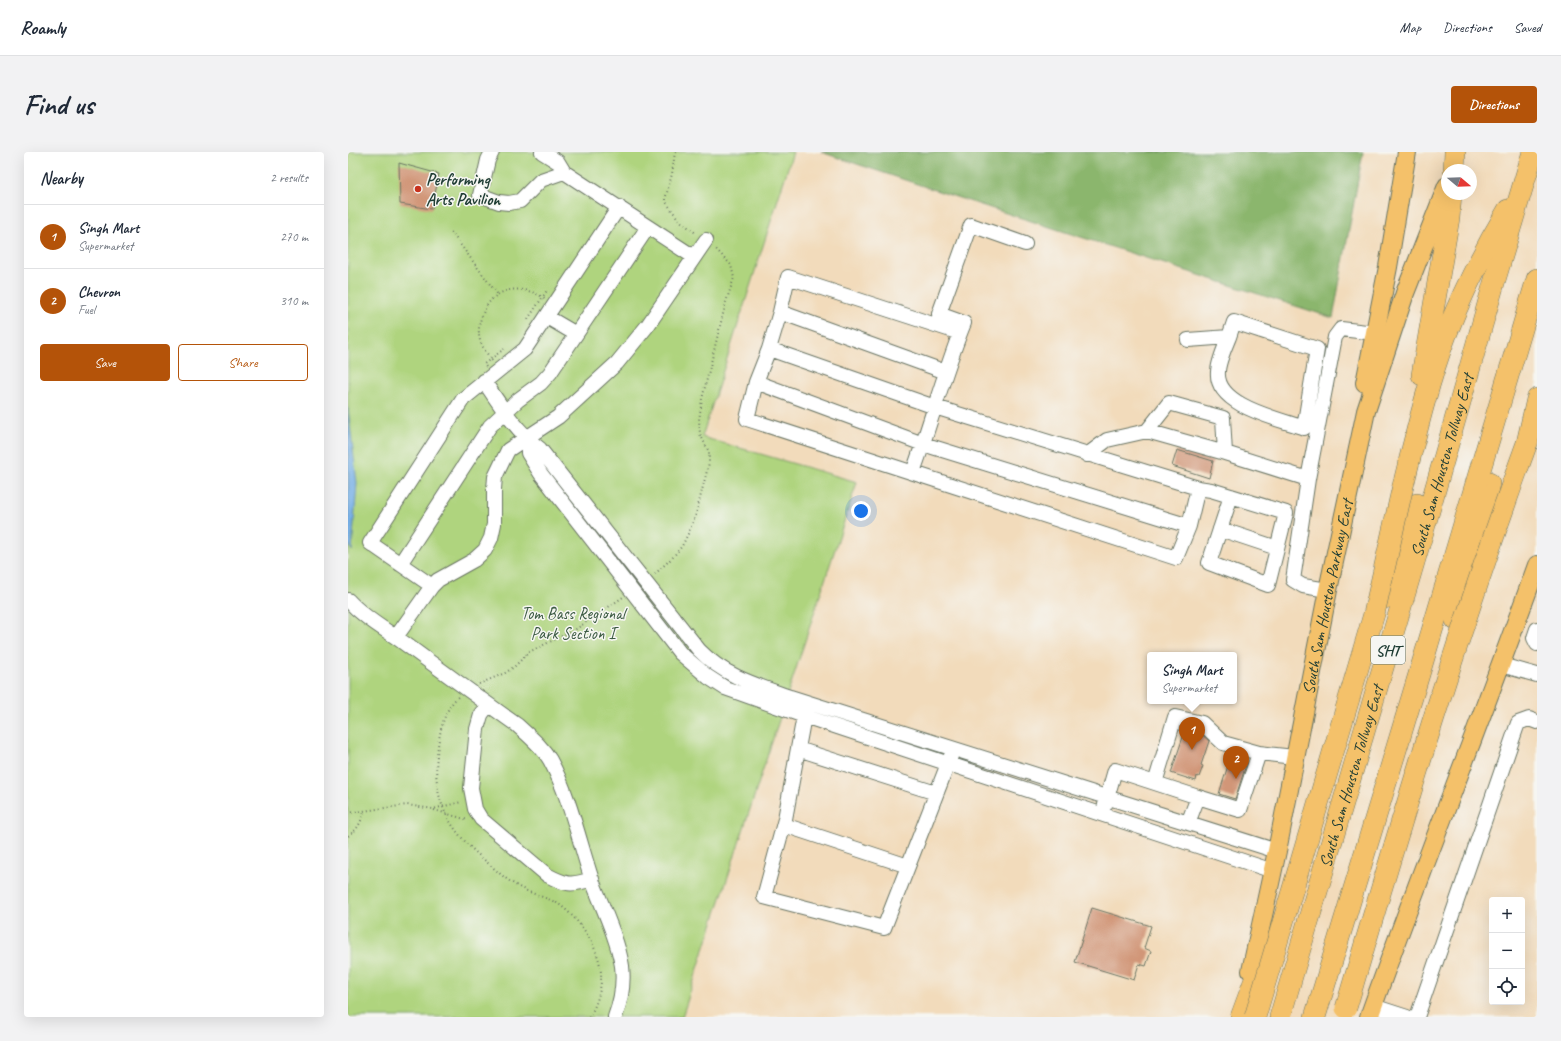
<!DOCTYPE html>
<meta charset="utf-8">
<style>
:root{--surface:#fff;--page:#f2f2f3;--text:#1f2937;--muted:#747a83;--line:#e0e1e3;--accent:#b45309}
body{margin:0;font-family:Caveat,sans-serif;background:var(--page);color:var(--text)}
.controls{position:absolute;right:12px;bottom:12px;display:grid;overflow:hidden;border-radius:4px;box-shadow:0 4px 16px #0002}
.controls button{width:36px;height:36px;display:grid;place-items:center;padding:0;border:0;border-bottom:1px solid var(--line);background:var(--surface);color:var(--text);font:20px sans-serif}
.compass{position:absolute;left:1093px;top:12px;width:36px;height:36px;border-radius:50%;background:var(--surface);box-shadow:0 4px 16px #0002;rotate:109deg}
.you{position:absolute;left:513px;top:359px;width:14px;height:14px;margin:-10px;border:3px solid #fff;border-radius:50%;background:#1a73e8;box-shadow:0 0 0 6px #1a73e833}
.badge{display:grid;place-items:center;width:26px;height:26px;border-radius:50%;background:var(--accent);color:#fff;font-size:13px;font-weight:700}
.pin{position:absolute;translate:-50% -33px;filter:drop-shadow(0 1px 2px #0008)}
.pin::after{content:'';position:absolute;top:21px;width:14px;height:12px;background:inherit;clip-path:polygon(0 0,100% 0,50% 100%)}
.popup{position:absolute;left:799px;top:500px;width:90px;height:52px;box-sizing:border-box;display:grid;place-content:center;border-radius:4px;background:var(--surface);filter:drop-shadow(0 1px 3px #0005);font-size:13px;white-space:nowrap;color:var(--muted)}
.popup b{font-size:15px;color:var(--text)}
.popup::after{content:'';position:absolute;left:50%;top:100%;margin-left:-8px;border:8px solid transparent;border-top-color:var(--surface)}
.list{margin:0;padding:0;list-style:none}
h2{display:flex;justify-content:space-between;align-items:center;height:52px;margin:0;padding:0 16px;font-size:17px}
h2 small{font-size:13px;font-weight:400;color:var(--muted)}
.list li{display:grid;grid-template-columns:26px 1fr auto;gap:12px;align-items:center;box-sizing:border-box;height:64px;padding:0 16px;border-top:1px solid var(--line)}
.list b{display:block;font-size:15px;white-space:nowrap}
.list p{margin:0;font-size:13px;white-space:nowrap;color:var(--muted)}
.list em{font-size:13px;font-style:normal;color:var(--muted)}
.actions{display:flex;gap:8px;padding:12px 16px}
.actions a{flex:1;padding:9px 0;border:1px solid var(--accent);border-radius:4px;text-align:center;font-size:14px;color:var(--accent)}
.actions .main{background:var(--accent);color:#fff}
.icon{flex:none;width:22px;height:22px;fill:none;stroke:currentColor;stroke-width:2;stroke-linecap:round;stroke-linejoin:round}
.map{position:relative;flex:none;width:1189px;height:865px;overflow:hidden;border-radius:4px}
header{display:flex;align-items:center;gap:24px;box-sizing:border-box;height:56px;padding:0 20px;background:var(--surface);border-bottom:1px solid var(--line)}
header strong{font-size:19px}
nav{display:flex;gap:22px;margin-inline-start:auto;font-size:14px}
.intro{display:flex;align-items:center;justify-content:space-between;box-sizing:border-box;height:96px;padding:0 24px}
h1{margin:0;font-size:28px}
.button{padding:10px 18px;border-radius:4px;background:var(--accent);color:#fff;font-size:14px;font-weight:700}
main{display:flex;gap:24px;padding:0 24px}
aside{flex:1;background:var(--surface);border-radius:4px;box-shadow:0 4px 16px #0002}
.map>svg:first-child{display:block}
.green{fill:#afd47e;stroke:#678859}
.forest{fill:#8bb66d;stroke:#557a50}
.water{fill:#76afe6;stroke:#4a768d}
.building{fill:#d19678}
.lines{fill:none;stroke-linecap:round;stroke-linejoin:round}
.minor-casing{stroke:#697463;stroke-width:16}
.major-casing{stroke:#697463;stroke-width:20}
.highway-casing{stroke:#697463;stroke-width:22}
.path{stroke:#697463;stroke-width:2;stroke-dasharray:1 3;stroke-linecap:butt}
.minor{stroke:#fff;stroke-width:14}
.major{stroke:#f4c16b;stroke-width:18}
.highway{stroke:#f4c16b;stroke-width:21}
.highway-bridge-casing{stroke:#697463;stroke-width:22;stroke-linecap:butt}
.highway-bridge{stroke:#f4c16b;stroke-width:21}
.poi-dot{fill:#c8321e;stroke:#f6f6f2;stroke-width:1.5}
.labels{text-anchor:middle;stroke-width:3;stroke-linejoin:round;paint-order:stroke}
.shield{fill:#f6f6f2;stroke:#60746d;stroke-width:1}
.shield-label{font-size:16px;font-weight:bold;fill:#1f3d34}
.poi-label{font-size:17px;font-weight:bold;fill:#1f3d34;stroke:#f6f6f2;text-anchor:start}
.street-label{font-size:17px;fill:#1f3d34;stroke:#f6f6f2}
.park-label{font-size:17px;fill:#3c5b43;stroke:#f6f6f2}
</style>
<header>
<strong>Roamly</strong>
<nav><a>Map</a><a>Directions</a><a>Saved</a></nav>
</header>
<div class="intro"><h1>Find us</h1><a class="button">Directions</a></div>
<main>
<aside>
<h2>Nearby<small>2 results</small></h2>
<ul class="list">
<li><span class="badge">1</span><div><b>Singh Mart</b><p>Supermarket</p></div><em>270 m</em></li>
<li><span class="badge">2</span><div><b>Chevron</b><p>Fuel</p></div><em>310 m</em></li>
</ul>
<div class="actions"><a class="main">Save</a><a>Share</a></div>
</aside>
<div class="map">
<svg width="1189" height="865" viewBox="0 0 1189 865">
<rect width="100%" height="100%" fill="#f6f6f2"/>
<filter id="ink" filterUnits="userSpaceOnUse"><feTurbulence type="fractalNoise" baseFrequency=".025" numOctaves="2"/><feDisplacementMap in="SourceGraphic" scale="8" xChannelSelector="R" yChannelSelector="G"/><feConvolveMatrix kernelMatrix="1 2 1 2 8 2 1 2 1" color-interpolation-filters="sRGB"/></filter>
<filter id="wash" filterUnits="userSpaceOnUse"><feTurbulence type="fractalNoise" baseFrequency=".012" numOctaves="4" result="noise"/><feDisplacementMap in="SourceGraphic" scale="16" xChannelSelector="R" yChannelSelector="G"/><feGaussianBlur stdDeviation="0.9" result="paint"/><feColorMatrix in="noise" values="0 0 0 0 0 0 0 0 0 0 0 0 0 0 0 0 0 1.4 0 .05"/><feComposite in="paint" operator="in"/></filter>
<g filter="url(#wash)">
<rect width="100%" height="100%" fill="#f2dbbb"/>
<path class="green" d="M 0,0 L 445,0 L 354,285 L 509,330 L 334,865 L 0,865 Z"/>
<path class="forest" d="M 473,0 L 1015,0 L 985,166 L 605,44 Z"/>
<path class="water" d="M 0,256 L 9,331 L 4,399 L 0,391 Z"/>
<g id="blocks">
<path class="building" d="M 51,11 L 91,22 L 84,57 L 52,52 Z
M 829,298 L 865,309 L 861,326 L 824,314 Z
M 838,576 L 850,579 L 861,589 L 853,613 L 855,614 L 851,625 L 849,624 L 848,629 L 823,621 Z
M 883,604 L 899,610 L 887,647 L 871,642 Z
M 744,756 L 803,774 L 796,796 L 803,799 L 798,814 L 791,812 L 786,828 L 727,810 Z"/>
</g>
</g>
<g filter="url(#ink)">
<use href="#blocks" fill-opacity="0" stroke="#697463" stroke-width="1"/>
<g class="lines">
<defs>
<path id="minor" d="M 144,0 L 140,8 L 132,43 L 151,50 L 161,51 L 172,49 L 193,28 L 216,20 L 210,10 L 194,0
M 216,20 L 346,105
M 432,160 L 440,125 L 612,181
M 199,165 L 228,182
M 840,188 L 881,185 L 886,170 L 969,197 L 956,276 C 932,267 867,254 870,220 C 870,210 877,195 881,185
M 421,197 L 587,255 L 850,336 L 863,338 L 938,361 L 920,433 L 861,411 L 883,344
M 598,220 L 432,160 L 421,197 L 408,230 L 575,292 L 841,374 L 850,336
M 136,229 C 152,253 169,280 192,297 L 351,498 C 376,524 408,533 442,545 L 929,699
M 408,230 L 399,267 L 828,406 L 841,374
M 182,290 L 180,301 L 193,322 L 332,501 L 360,525 L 377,536 L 456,564 L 925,719
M 877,301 L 875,266 L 821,251 L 799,279 L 877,301 L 960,327
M 739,303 L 759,288 L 799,279
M 565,320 C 583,271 596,220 616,171 L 591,162 L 623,73 L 677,92
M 872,377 L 929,396
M 52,412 L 142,274 L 170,248 L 193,231 L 202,221 L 300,75
M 84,434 L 22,391 L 115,247 L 177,197 L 271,55
M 980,438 L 955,434 L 945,428 L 960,327 L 987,185 L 993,177 L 1027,181
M 0,448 C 16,466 37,477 56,491 C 93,518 131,546 169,573 C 181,584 194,594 202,608 C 222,645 231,689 244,728 C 254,754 270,788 274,814 C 276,831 273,849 267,865
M 1189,477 L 1186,486 L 1189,492
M 48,485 L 84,434 L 90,428 L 126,408 L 137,398 L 143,386 L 146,372 L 146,337 L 147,325 L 160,298 L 210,265 L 269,211 L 300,173 L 358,88
M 1153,513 L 1189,523
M 140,553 L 133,563 L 129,577 L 123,636 L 127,657 L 133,667 L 199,723 C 218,733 223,734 244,727
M 459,555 L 456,564 L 437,667 L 416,745 L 536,776 L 603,604
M 450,597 L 588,641
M 807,631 L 850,645 L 840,671
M 850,645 L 892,658 L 911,601
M 757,653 L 767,618 L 807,631 L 827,565 L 854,571 L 875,591 L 911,601 L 946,605
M 436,673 L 560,714
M 1025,854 L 1059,865
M 1069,865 L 1170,571 L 1181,567 L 1189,570"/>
<g id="major">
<path d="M 1017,231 L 1040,115 L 1059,0"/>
<path id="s1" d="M 903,819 L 929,699 L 980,438 L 1018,259 L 1057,141 L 1099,34"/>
<path d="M 1021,865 C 1075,713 1135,564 1189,413"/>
</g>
<g id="highway">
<path d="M 1106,18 L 1107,0"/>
<path d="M 1074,223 L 1101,66 L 1103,42"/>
<path d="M 1179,291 L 1189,247"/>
<path d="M 1054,338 C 1067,286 1079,233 1098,183 C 1115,139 1136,98 1160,58"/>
<path d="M 1037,446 L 1069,352"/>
<path d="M 1108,468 L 1126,401 L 1141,331"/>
<path d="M 893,865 L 916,803"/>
<path id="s2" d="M 932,865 L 1077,373 L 1146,131 L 1185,0"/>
<path d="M 967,865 L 1075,509 L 1189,127"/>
</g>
</defs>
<use href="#minor" class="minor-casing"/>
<use href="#major" class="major-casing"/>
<use href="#highway" class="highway-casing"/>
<path class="path" d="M 327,0 L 324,22 L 318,44 L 318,50 L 331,68 L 349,82
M 103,80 L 150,143
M 180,167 L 200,137
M 144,209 C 139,201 131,192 131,182 C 130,172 134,163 138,155 C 152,132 178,134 198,147
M 138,215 L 136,212 L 156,197
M 307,422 L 325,405 L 334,394 L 340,382 L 348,362 L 361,311 L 361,300 L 352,282 L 351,268 L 354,247 L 378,150 L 386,126 L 383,113 L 367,96
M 131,532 L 157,521 L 166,515 L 181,500 L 228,477 L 275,445
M 110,545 C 95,558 91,583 89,603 C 84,653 104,681 141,712 C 151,721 161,730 173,736 C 185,743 202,746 212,753 C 232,768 251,795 253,821 C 254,836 249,853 241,865
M 86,658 L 120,668
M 0,661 L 59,653 L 85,657 L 113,650
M 0,684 C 10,677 13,671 16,659"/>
<use href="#minor" class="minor"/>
<use href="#major" class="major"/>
<use href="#highway" class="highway"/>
<defs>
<path id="highway-bridge" d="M 998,856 C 1054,666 1111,476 1179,291
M 907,865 L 1026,462 L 1054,338"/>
</defs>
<use href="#highway-bridge" class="highway-bridge-casing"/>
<use href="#highway-bridge" class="highway-bridge"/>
</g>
</g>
<circle class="poi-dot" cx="70" cy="37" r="4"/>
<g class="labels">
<rect class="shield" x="1023" y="484" width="34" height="28" rx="3"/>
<g class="shield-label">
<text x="1040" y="504">SHT</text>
</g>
<g class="poi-label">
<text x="78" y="33">Performing<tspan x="78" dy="20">Arts Pavilion</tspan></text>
</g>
<g class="street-label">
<text dy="6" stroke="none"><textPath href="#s2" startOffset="575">South Sam Houston Tollway East</textPath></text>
<text dy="6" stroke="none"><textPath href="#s1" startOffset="382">South Sam Houston Parkway East</textPath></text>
<text dy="6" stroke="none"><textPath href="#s2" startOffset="251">South Sam Houston Tollway East</textPath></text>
</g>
<g class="park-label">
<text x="225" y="467">Tom Bass Regional<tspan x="225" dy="20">Park Section I</tspan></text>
</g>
</g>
</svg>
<div class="controls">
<button>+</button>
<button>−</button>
<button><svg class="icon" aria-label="locate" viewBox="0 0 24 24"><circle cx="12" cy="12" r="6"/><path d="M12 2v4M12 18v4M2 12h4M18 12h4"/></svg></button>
</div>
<svg class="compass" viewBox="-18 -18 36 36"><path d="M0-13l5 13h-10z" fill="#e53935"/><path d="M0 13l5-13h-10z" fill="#747a83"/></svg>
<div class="you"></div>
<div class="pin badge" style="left:844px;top:598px">1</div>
<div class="popup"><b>Singh Mart</b>Supermarket</div>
<div class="pin badge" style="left:888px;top:627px">2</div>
</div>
</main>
